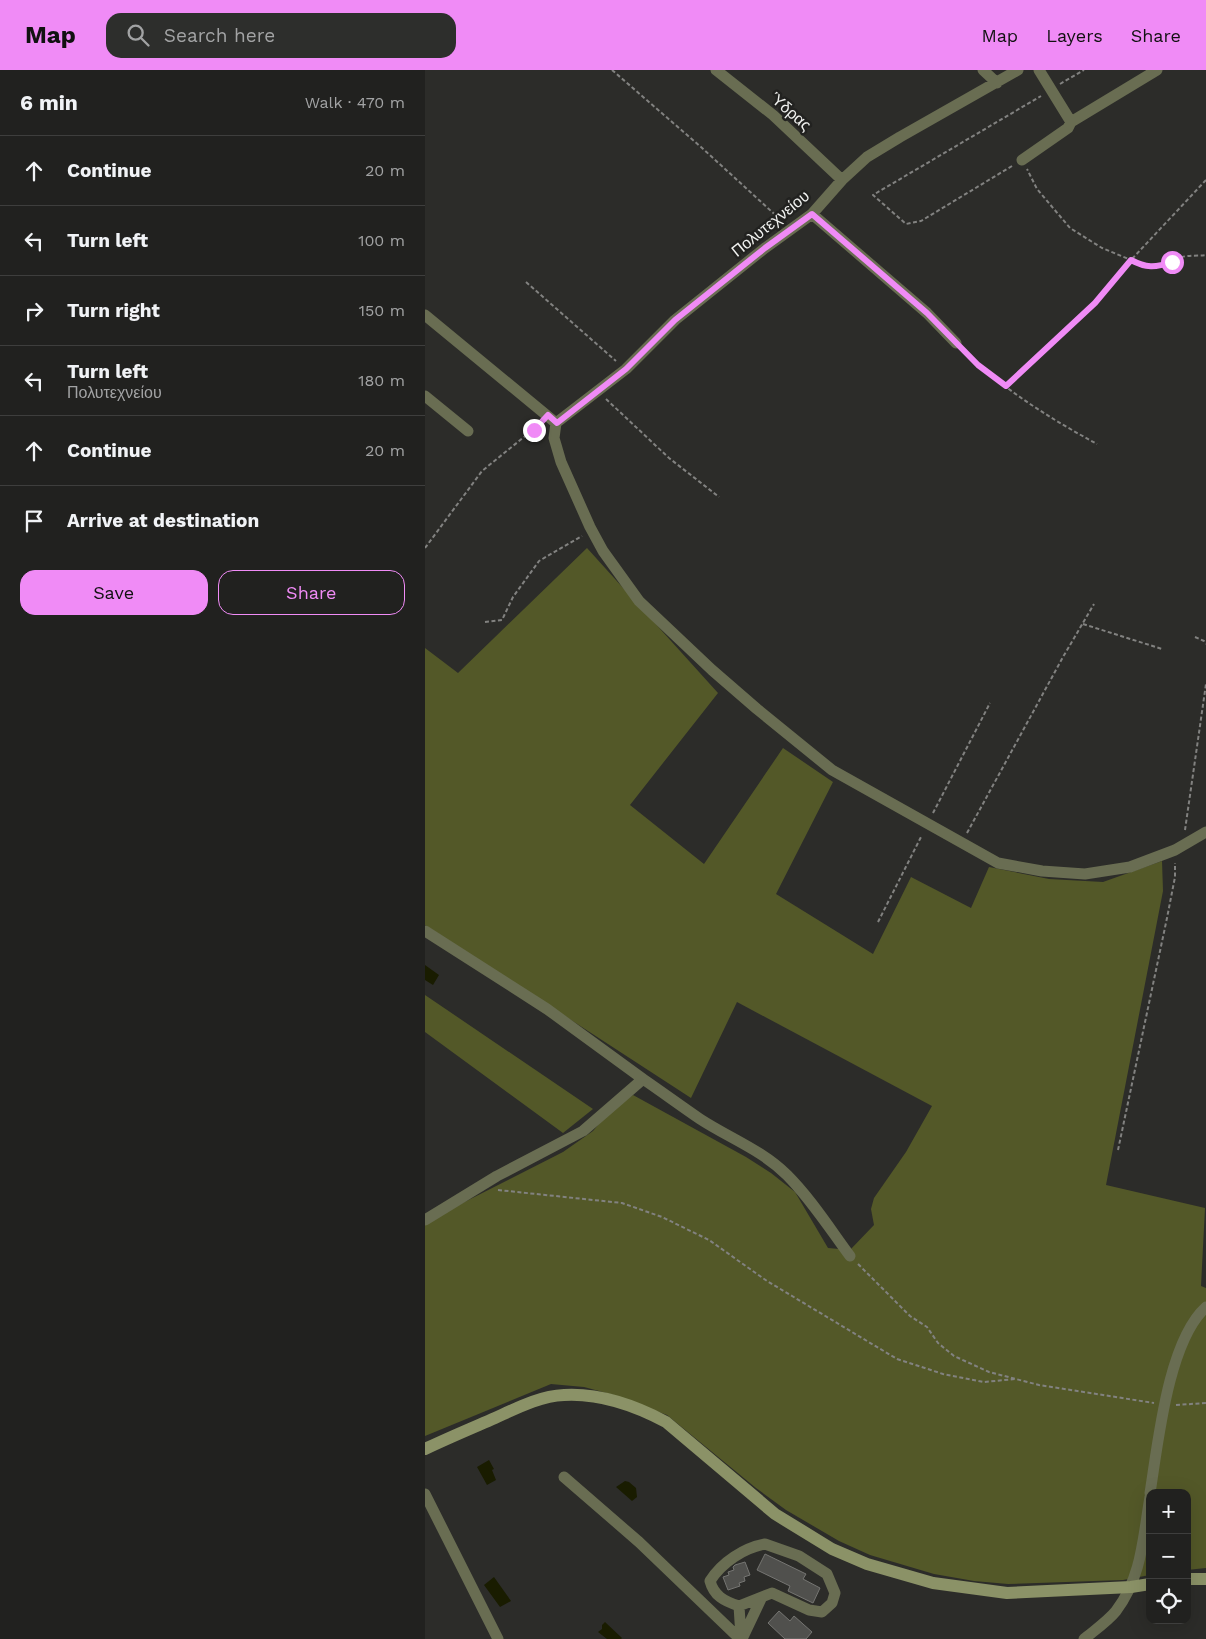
<!DOCTYPE html>
<meta charset="utf-8">
<style>
:root{--surface:#21211f;--page:#2d2e2c;--text:#f1f3f6;--muted:#a2a3a4;--line:#3e3e3d;--accent:#f08bf6}
body{margin:0;font-family:"Work Sans",sans-serif;background:var(--page);color:var(--text)}
.controls{position:absolute;right:15px;bottom:15px;display:grid;overflow:hidden;border-radius:10px;box-shadow:0 5px 20px #0002}
.controls button{width:45px;height:45px;display:grid;place-items:center;padding:0;border:0;border-bottom:1px solid var(--line);background:var(--surface);color:var(--text);font:25px sans-serif}
.stop{position:absolute;width:15px;height:15px;margin:-11px;border:4px solid #f08bf6;border-radius:50%;background:#fff}
.stop.end{background:#f08bf6;border-color:#fff;box-shadow:0 1px 5px #0008}
.list{margin:0;padding:0;list-style:none}
h2{display:flex;justify-content:space-between;align-items:center;height:65px;margin:0;padding:0 20px;font-size:21px}
h2 small{font-size:16px;font-weight:400;color:var(--muted)}
.list li{display:grid;grid-template-columns:32px 1fr auto;gap:15px;align-items:center;box-sizing:border-box;height:70px;padding:0 20px;border-top:1px solid var(--line)}
.list b{display:block;font-size:19px;white-space:nowrap}
.list p{margin:0;font-size:16px;white-space:nowrap;color:var(--muted)}
.list em{font-size:16px;font-style:normal;color:var(--muted)}
.actions{display:flex;gap:10px;padding:15px 20px}
.actions a{flex:1;padding:11px 0;border:1px solid var(--accent);border-radius:15px;text-align:center;font-size:18px;color:var(--accent)}
.actions .main{background:var(--accent);color:#111}
.icon{flex:none;width:28px;height:28px;fill:none;stroke:currentColor;stroke-width:2;stroke-linecap:round;stroke-linejoin:round}
.map{position:relative;flex:none;width:781px;height:1569px;overflow:hidden}
header{display:flex;align-items:center;gap:30px;box-sizing:border-box;height:70px;padding:0 25px;background:var(--accent);color:#111}
header strong{font-size:24px}
nav{display:flex;gap:28px;margin-inline-start:auto;font-size:18px}
.search{width:350px;height:45px;background:var(--page);display:flex;align-items:center;gap:12px;box-sizing:border-box;padding:0 18px;border-radius:15px;color:var(--muted);font-size:19px}
main{display:flex}
aside{flex:1;background:var(--surface)}
.map>svg:first-child{display:block}
.green{fill:#535828}
.water{fill:#191c00}
.building{fill:#50504d;stroke:#757572}
.lines{fill:none;stroke-linecap:round;stroke-linejoin:round}
.path{stroke:#828280;stroke-width:2;stroke-dasharray:4 2.5;stroke-linecap:butt}
.street{stroke:#696d52;stroke-width:11}
.secondary{stroke:#8b9267;stroke-width:12}
.route{stroke:#f08bf6;stroke-width:6}
.labels{text-anchor:middle;stroke-width:5;stroke-linejoin:round;paint-order:stroke}
.street-label{font-size:16px;fill:#f0f1ef;stroke:#222220}
</style>
<header>
<strong>Map</strong>
<div class="search"><svg class="icon" aria-label="search" viewBox="0 0 24 24"><circle cx="10" cy="10" r="6"/><path d="M15 15l6 6"/></svg>Search here</div>
<nav><a>Map</a><a>Layers</a><a>Share</a></nav>
</header>
<main>
<aside>
<h2>6 min<small>Walk · 470 m</small></h2>
<ul class="list">
<li><svg class="icon" aria-label="ahead" viewBox="0 0 24 24"><path d="M12 20V5M6 11l6-6 6 6"/></svg><div><b>Continue</b></div><em>20 m</em></li>
<li><svg class="icon" aria-label="left" viewBox="0 0 24 24"><path d="M17 20v-9H6M10 6l-5 5 5 5"/></svg><div><b>Turn left</b></div><em>100 m</em></li>
<li><svg class="icon" aria-label="right" viewBox="0 0 24 24"><path d="M7 20v-9h11M14 6l5 5-5 5"/></svg><div><b>Turn right</b></div><em>150 m</em></li>
<li><svg class="icon" aria-label="left" viewBox="0 0 24 24"><path d="M17 20v-9H6M10 6l-5 5 5 5"/></svg><div><b>Turn left</b><p>Πολυτεχνείου</p></div><em>180 m</em></li>
<li><svg class="icon" aria-label="ahead" viewBox="0 0 24 24"><path d="M12 20V5M6 11l6-6 6 6"/></svg><div><b>Continue</b></div><em>20 m</em></li>
<li><svg class="icon" aria-label="arrive" viewBox="0 0 24 24"><path d="M6 21V4h12l-3 4 3 4H6"/></svg><div><b>Arrive at destination</b></div></li>
</ul>
<div class="actions"><a class="main">Save</a><a>Share</a></div>
</aside>
<div class="map">
<svg width="781" height="1569" viewBox="0 0 781 1569">
<rect width="100%" height="100%" fill="#2c2c29"/>
<path class="green" d="M 162,478 L 293,623 L 205,735 L 279,794 L 358,678 L 408,712 L 351,824 L 448,884 L 486,807 L 546,838 L 564,797 L 624,809 L 678,812 L 737,791 L 738,821 L 681,1115 L 780,1138 L 776,1216 L 781,1218 L 781,1498 L 762,1500 L 762,1423 L 725,1423 L 725,1505 L 698,1510 L 583,1514 L 549,1511 L 509,1504 L 445,1485 L 414,1471 L 361,1440 L 331,1418 L 242,1345 L 189,1325 L 159,1317 L 126,1314 L 0,1366 L 0,1152 L 138,1082 L 168,1061 L 184,1042 L 208,1025 L 321,1087 L 346,1103 L 370,1122 L 403,1178 L 425,1180 L 449,1155 L 446,1139 L 449,1128 L 481,1082 L 507,1036 L 312,932 L 266,1028 L 0,855 L 0,578 L 33,603 Z
M 0,925 L 168,1039 L 138,1063 L 0,962 Z"/>
<path class="water" d="M 0,895 L 14,905 L 8,915 L 0,910 Z
M 64,1390 L 69,1399 L 67,1400 L 71,1410 L 62,1415 L 52,1397 Z
M 200,1411 L 204,1412 L 211,1418 L 212,1427 L 207,1431 L 191,1417 Z
M 69,1507 L 86,1531 L 75,1537 L 59,1515 Z
M 180,1552 L 197,1568 L 196,1569 L 182,1569 L 173,1562 L 177,1559 L 177,1555 Z"/>
<path class="building" d="M 340,1484 L 381,1504 L 378,1509 L 395,1518 L 388,1533 L 363,1521 L 365,1516 L 332,1500 Z
M 320,1492 L 325,1505 L 319,1507 L 320,1511 L 314,1513 L 315,1516 L 303,1520 L 298,1507 L 304,1505 L 303,1502 L 309,1500 L 308,1497 L 310,1495 Z
M 354,1541 L 365,1551 L 369,1546 L 387,1562 L 381,1569 L 360,1569 L 343,1553 Z"/>
<g class="lines">
<path class="path" d="M 187,0 L 276,77 L 357,151
M 635,14 L 659,0
M 587,96 L 496,151 L 481,154 L 448,125 L 616,26
M 781,110 L 706,190 C 732,203 734,194 757,187 C 764,185 774,186 781,185
M 101,212 L 191,291
M 539,281 C 576,318 626,349 672,374
M 581,316 L 670,233 L 706,190 L 677,178 L 645,158 L 612,119 L 602,99
M 181,329 L 244,388 L 294,427
M 0,478 L 57,401 L 115,354
M 60,552 L 77,550 L 88,527 L 114,491 L 157,466
M 658,554 L 737,579
M 770,567 L 779,571 L 781,574
M 508,743 L 565,633
M 760,760 L 781,614
M 542,763 L 638,587 L 669,534
M 453,852 L 497,765
M 693,1080 L 742,848 L 750,807 L 750,793
M 73,1120 L 197,1133 L 237,1147 L 284,1170 L 342,1211 L 472,1289 L 518,1304 L 559,1312 L 590,1309
M 433,1194 L 485,1246 L 502,1257 L 513,1273 L 529,1286 L 564,1302 L 614,1315 L 729,1333
M 751,1335 L 781,1333"/>
<path class="street" d="M 291,0 L 348,45 L 417,110
M 558,0 L 572,13
M 646,52 L 732,0
M 597,90 L 643,58 L 646,52 L 614,0
M 387,144 L 502,243 L 531,273
M 0,245 L 131,353
M 0,326 L 43,361
M 131,353 L 129,368 L 136,392 L 165,457 L 178,481 L 214,531 L 287,600 L 332,639 L 407,700 L 573,793 L 617,801 L 660,804 L 705,797 L 750,780 L 781,762
M 131,353 L 201,299 L 250,250 L 340,178 L 387,144 L 417,110 L 442,87 L 475,67 L 593,0
M 0,861 L 122,939 L 218,1009 L 158,1061 L 72,1106 L 0,1150
M 218,1009 C 237,1022 256,1036 275,1049 C 304,1068 337,1080 362,1105 C 386,1129 405,1159 425,1186
M 139,1407 L 214,1472 L 315,1569
M 725,1423 C 733,1373 743,1271 781,1237
M 0,1424 L 73,1569
M 340,1474 L 374,1486 L 402,1504 L 410,1523 L 407,1533 L 397,1542 L 384,1540 L 347,1523 L 314,1536 C 299,1531 289,1526 285,1511 C 297,1492 319,1478 340,1474 Z
M 314,1536 L 316,1567
M 317,1569 L 336,1529
M 659,1569 C 670,1560 683,1551 691,1541 C 717,1507 718,1467 725,1427"/>
<path class="secondary" d="M 0,1379 C 23,1368 47,1358 70,1348 C 92,1338 115,1326 139,1325 C 174,1323 211,1336 241,1352 L 350,1444 L 407,1479 L 442,1494 L 508,1513 L 582,1523 L 706,1517 L 725,1514
M 762,1509 L 781,1509"/>
</g>
<g class="lines">
<path class="route" d="M 109,360 L 123,345 L 132,353 L 201,299 L 250,250 L 340,178 L 387,144 L 502,243 L 553,295 L 581,316 L 670,233 L 706,190 C 721,198 730,198 747,192"/>
</g>
<g class="labels">
<g class="street-label">
<text transform="translate(366 41) rotate(41)" y="6">Ύδρας</text>
<text transform="translate(345 153) rotate(-39)" y="6">Πολυτεχνείου</text>
</g>
</g>
</svg>
<div class="controls">
<button>+</button>
<button>−</button>
<button><svg class="icon" aria-label="locate" viewBox="0 0 24 24"><circle cx="12" cy="12" r="6"/><path d="M12 2v4M12 18v4M2 12h4M18 12h4"/></svg></button>
</div>
<div class="stop" style="left:747px;top:192px"></div>
<div class="stop end" style="left:109px;top:360px"></div>
</div>
</main>
